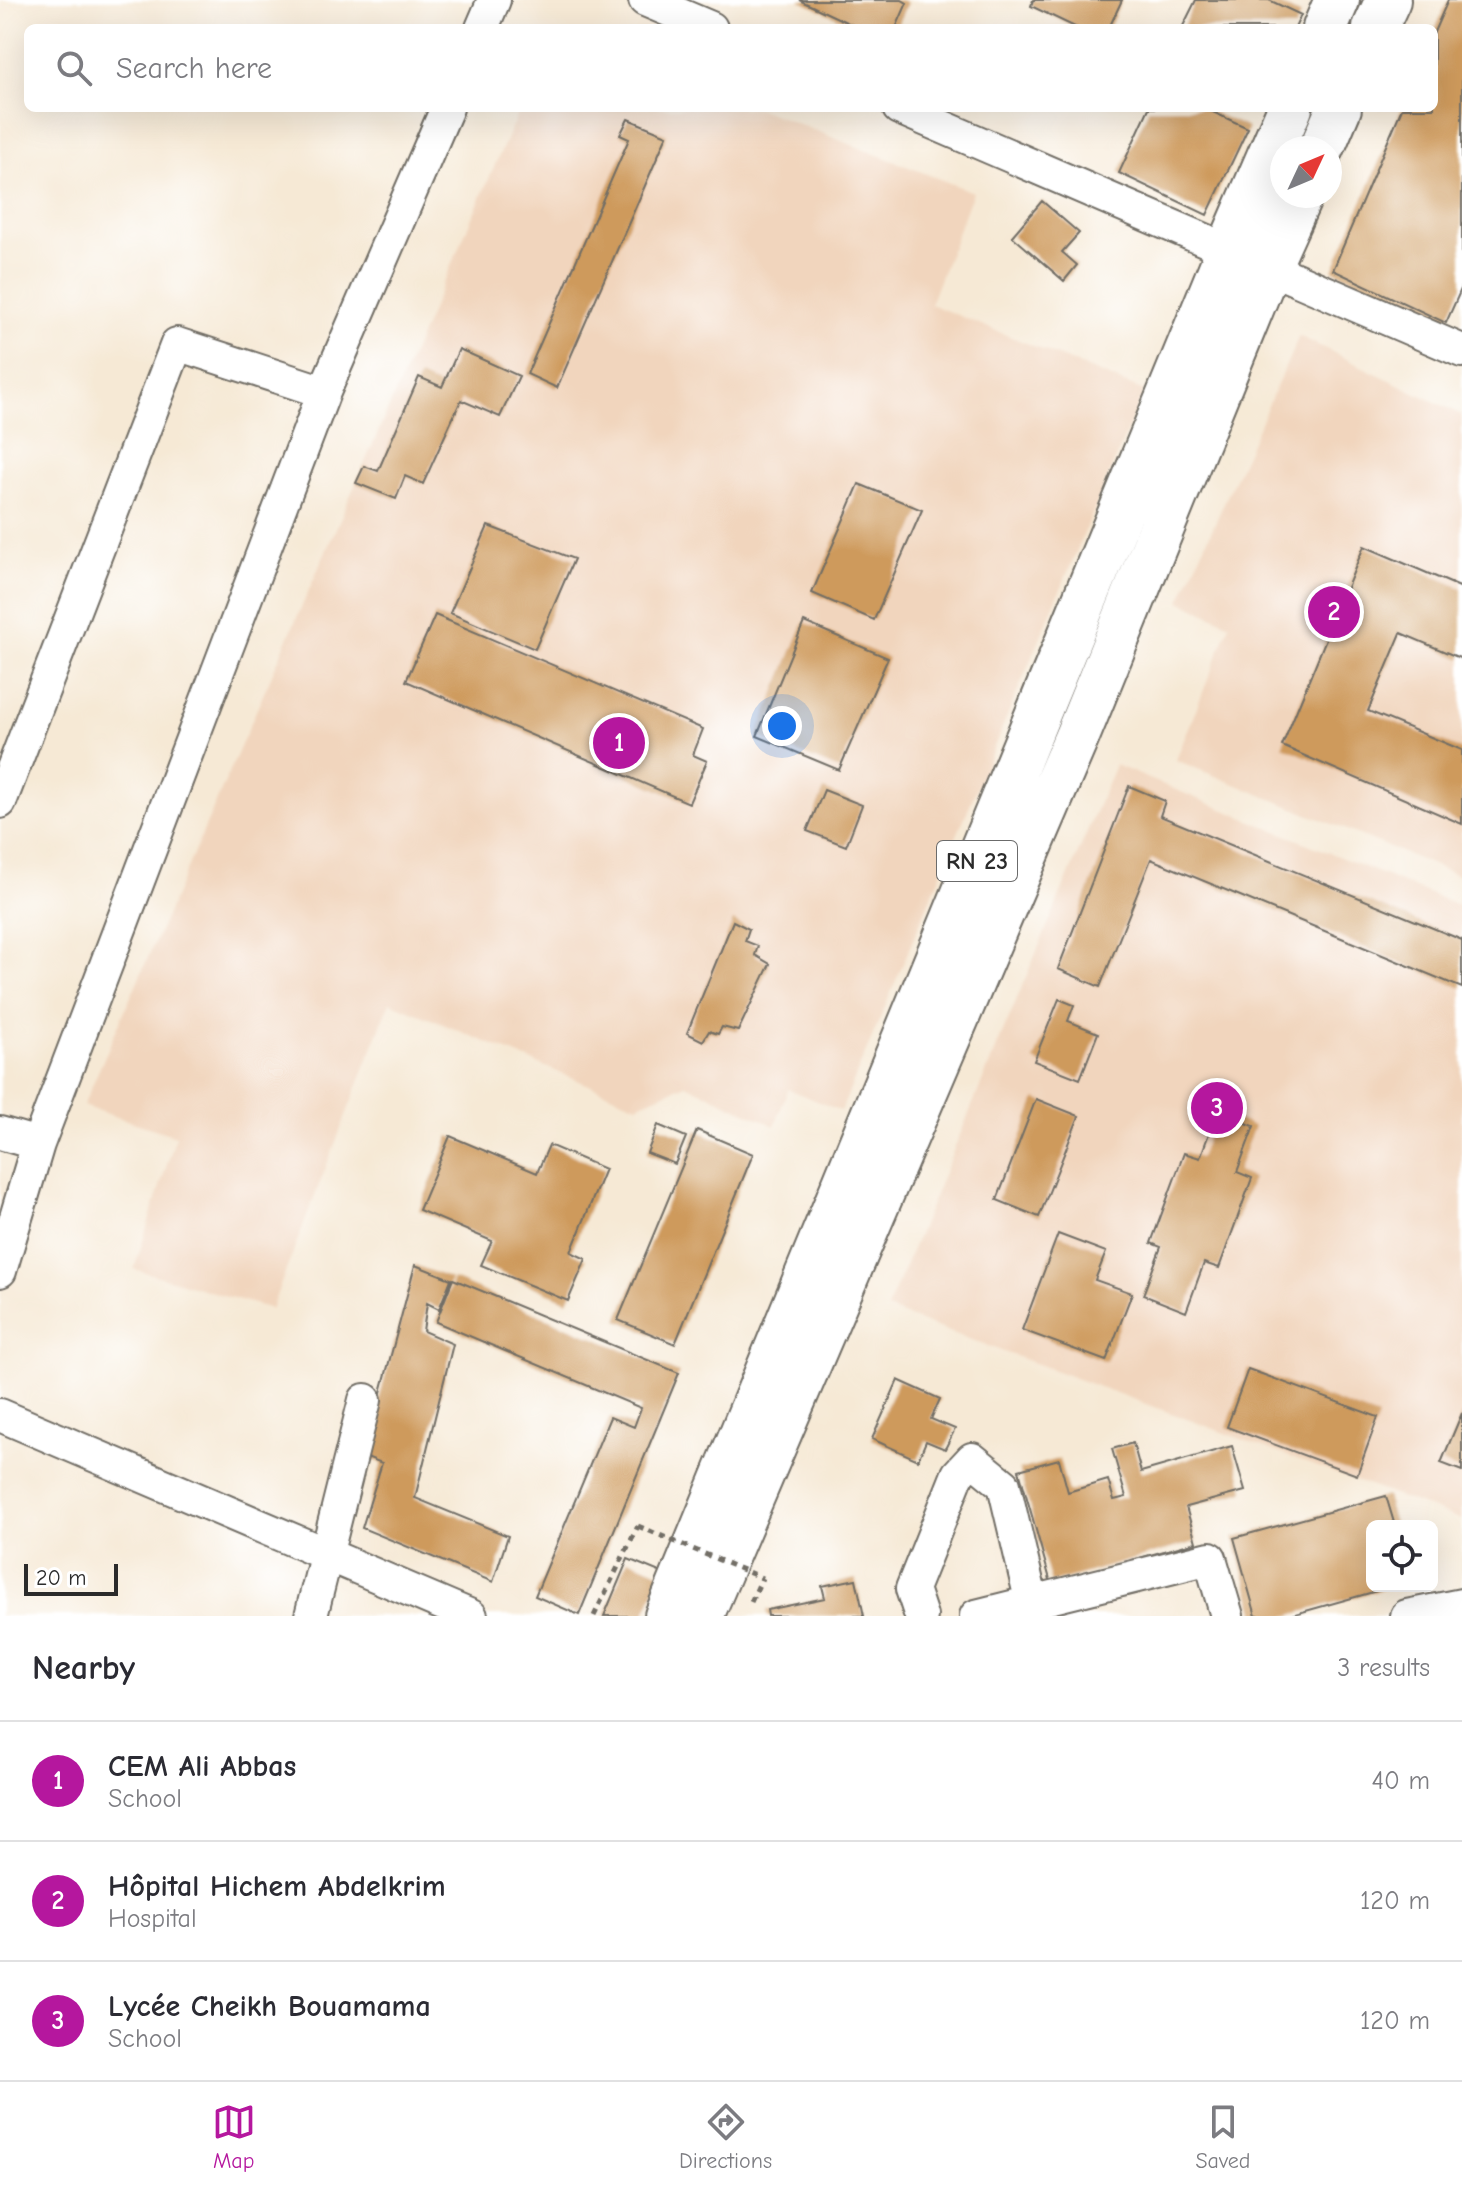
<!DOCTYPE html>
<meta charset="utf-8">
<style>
:root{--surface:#fff;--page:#f7f7f7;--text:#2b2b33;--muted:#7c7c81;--line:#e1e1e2;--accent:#b5179e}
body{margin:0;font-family:"Comic Neue",sans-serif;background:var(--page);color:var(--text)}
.controls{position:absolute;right:24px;bottom:24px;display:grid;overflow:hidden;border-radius:12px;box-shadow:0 8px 32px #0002}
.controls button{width:72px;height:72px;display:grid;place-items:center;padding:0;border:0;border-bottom:2px solid var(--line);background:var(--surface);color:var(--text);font:40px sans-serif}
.compass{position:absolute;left:1270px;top:136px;width:72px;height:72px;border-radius:50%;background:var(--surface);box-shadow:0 8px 32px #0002;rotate:46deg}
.scale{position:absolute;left:24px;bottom:20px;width:94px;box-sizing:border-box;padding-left:8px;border:4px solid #2b2b2b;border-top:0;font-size:22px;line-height:28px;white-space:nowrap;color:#2b2b2b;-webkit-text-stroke:6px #fff;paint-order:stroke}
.you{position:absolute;left:782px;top:726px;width:28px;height:28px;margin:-20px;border:6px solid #fff;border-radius:50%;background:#1a73e8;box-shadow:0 0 0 12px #1a73e833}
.badge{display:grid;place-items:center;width:52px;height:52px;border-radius:50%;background:var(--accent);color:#fff;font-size:26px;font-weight:700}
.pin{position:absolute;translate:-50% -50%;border:4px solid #fff;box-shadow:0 2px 8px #0006}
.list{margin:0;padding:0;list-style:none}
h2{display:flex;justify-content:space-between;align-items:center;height:104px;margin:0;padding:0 32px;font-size:34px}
h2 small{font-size:26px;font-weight:400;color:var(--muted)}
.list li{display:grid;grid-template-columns:52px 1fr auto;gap:24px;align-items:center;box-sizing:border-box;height:120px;padding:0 32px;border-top:2px solid var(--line)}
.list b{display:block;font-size:30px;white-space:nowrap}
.list p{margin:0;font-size:26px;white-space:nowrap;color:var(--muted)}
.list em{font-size:26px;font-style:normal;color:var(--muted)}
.icon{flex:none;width:44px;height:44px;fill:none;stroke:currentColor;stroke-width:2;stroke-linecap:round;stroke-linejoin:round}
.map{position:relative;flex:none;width:1462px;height:1616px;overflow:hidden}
.search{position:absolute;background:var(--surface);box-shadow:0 8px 32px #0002;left:24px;right:24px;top:24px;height:88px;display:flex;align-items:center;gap:20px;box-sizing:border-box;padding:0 28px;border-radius:12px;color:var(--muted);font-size:30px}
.sheet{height:464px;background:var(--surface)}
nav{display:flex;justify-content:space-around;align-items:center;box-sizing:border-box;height:112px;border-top:2px solid var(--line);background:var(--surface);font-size:22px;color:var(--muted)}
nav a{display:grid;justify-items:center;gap:4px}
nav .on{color:var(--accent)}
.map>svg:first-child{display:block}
.built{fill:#f1d5bd}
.building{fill:#ce9a5c}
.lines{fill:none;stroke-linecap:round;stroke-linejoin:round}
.minor-casing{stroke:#726e66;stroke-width:36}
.primary-casing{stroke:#726e66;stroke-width:48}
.path{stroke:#726e66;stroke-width:5;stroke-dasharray:6 6;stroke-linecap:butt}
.minor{stroke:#fff;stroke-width:32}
.primary{stroke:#fff;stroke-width:44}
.path-bridge{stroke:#726e66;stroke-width:5;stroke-dasharray:6 6;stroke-linecap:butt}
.labels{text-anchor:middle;stroke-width:8;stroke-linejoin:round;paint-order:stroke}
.shield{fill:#fff;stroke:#6b6b6b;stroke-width:2}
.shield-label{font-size:24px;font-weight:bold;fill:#2b2b2b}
</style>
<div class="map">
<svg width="1462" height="1616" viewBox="0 0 1462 1616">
<rect width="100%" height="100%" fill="#fff"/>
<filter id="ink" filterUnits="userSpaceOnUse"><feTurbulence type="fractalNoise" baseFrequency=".0125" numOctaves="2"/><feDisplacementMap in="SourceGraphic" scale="16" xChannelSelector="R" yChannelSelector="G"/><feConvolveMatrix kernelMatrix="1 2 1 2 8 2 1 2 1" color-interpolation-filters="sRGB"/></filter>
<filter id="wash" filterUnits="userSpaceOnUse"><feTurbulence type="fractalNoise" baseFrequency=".006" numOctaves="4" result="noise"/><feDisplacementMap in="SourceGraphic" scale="32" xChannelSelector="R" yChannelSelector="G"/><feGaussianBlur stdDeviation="1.8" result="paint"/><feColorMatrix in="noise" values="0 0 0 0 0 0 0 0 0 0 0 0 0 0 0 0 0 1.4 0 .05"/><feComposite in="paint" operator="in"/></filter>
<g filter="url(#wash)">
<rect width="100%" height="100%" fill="#f6e9d5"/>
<path class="built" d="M 520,108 L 757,108 L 973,192 L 930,304 L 1144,391 L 841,1111 L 788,1089 L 775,1126 L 686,1084 L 637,1105 L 390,1002 L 271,1309 L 134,1269 L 176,1136 L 83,1106 Z
M 1299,336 L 1462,415 L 1462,877 L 1176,760 L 1230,624 L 1180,601 Z
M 1115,765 L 1462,907 L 1462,1520 L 887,1309 Z"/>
<g id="blocks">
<path class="building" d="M 799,0 L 902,0 L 907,3 L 896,28 L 859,28 Z
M 1033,0 L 1122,0 L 1109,28 L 1077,28 L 1031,6 Z
M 1196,0 L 1269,0 L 1301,15 L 1295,28 L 1182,28 Z
M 1448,0 L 1462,0 L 1462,287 L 1446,323 L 1333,270 L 1402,108 L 1434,108 L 1434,32 Z
M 1149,108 L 1204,108 L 1248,128 L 1207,215 L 1119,173 Z
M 628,119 L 667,135 L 557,388 L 527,374 L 629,139 L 620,135 Z
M 1042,201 L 1079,233 L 1062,252 L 1077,265 L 1064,281 L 1012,236 Z
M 459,349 L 519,376 L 500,417 L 461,400 L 423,484 L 405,476 L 396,499 L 356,483 L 364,466 L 378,471 L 419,377 L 442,387 Z
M 859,484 L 922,510 L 874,620 L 812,593 Z
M 488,526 L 574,559 L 535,649 L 450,613 Z
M 1364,546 L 1462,588 L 1462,659 L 1401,633 L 1368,711 L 1462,750 L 1462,824 L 1282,746 Z
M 435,615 L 703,729 L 693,755 L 707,761 L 689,803 L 406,681 Z
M 804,622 L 888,658 L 839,770 L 757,736 Z
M 1129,786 L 1165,801 L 1160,816 L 1462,940 L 1462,988 L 1151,859 L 1100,987 L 1058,969 Z
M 824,790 L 862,805 L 846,846 L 807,831 Z
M 733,921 L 749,929 L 745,941 L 758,946 L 755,955 L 770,964 L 738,1031 L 722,1027 L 718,1034 L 709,1031 L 703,1041 L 687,1033 Z
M 1059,999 L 1074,1005 L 1068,1021 L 1098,1033 L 1080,1079 L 1034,1061 Z
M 1036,1099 L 1079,1116 L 1039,1217 L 997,1200 Z
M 1217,1112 L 1254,1126 L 1237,1172 L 1252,1178 L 1219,1268 L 1204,1263 L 1186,1312 L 1143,1295 L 1161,1247 L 1151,1243 L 1184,1153 L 1200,1158 Z
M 658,1125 L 686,1137 L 675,1164 L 647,1153 Z
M 697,1130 L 753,1154 L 675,1344 L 618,1320 Z
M 450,1136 L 537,1173 L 549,1145 L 605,1169 L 571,1252 L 586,1259 L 568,1301 L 481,1265 L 492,1241 L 419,1210 Z
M 1058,1234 L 1106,1252 L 1095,1280 L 1132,1293 L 1106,1361 L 1022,1330 Z
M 415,1265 L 451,1279 L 439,1309 L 427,1303 L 423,1331 L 453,1344 L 415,1498 L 508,1536 L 493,1582 L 362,1528 L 382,1463 L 364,1456 Z
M 453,1279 L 679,1373 L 579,1615 L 535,1596 L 610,1417 L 634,1427 L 641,1408 L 436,1322 Z
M 1248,1369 L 1378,1417 L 1357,1475 L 1227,1427 Z
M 898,1380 L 940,1399 L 931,1419 L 955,1429 L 945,1449 L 926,1441 L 918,1460 L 872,1439 Z
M 1462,1413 L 1462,1471 L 1441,1463 Z
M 1133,1443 L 1141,1472 L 1232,1446 L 1245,1491 L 1186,1507 L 1196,1542 L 1051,1583 L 1019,1470 L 1059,1459 L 1068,1492 L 1108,1480 L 1114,1500 L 1126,1497 L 1112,1449 Z
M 1386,1496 L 1395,1526 L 1372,1526 L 1372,1586 L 1391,1587 L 1288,1616 L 1256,1616 L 1234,1538 Z
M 628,1559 L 662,1573 L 644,1616 L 604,1616 Z
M 856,1579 L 864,1616 L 768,1616 L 767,1610 L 825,1598 L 822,1586 Z"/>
</g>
</g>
<g filter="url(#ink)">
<use href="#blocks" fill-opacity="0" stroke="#726e66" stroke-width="2"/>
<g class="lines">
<defs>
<path id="minor" d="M 645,0 L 711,28
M 482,28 L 494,0
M 899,108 L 1462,351
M 0,802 L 177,344 L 324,392
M 0,1133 L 38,1144
M 0,1271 L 38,1144 L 324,392 L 447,108
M 0,1415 L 471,1616
M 311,1616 L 365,1400
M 921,1616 L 912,1589 L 958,1474 L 972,1459 L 1004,1485 L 1035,1616
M 976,1616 L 1210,1558 L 1227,1616
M 1407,1616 L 1462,1605"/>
<path id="primary" d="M 1325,28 L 1337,0
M 1375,28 L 1388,0
M 1322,148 L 1339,108
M 667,1616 L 1229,249 L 1290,108
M 701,1616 L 1078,734 L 1269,265 L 1300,196"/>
</defs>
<use href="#minor" class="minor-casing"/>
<use href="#primary" class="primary-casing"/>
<path class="path" d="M 751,1602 L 762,1578
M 594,1616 L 638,1526"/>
<use href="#minor" class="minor"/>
<use href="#primary" class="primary"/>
<path class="path-bridge" d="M 638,1526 L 762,1578"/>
</g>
</g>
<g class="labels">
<rect class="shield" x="937" y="841" width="80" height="40" rx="6"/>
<g class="shield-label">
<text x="977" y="869">RN 23</text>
</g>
</g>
</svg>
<div class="controls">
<button><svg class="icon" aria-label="locate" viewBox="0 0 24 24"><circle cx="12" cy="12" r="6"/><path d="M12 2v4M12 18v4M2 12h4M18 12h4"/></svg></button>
</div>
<svg class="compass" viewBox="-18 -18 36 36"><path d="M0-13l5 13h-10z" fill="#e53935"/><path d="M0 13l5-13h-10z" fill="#7c7c81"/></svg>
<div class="scale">20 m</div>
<div class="you"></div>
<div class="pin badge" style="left:619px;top:743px">1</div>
<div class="pin badge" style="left:1334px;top:612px">2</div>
<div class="pin badge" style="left:1217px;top:1108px">3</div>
<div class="search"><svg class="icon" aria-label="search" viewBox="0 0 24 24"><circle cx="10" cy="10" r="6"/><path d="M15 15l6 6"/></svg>Search here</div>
</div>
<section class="sheet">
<h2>Nearby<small>3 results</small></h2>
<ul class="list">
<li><span class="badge">1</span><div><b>CEM Ali Abbas</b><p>School</p></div><em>40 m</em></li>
<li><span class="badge">2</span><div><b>Hôpital Hichem Abdelkrim</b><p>Hospital</p></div><em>120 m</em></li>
<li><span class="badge">3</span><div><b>Lycée Cheikh Bouamama</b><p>School</p></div><em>120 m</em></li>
</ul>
</section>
<nav>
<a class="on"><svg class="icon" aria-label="map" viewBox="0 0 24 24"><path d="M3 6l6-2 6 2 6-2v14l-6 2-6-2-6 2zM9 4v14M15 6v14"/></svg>Map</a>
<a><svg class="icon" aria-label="directions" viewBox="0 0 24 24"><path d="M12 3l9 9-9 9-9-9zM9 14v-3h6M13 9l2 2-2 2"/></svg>Directions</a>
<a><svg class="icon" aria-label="saved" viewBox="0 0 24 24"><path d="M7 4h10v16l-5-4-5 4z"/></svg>Saved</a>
</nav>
